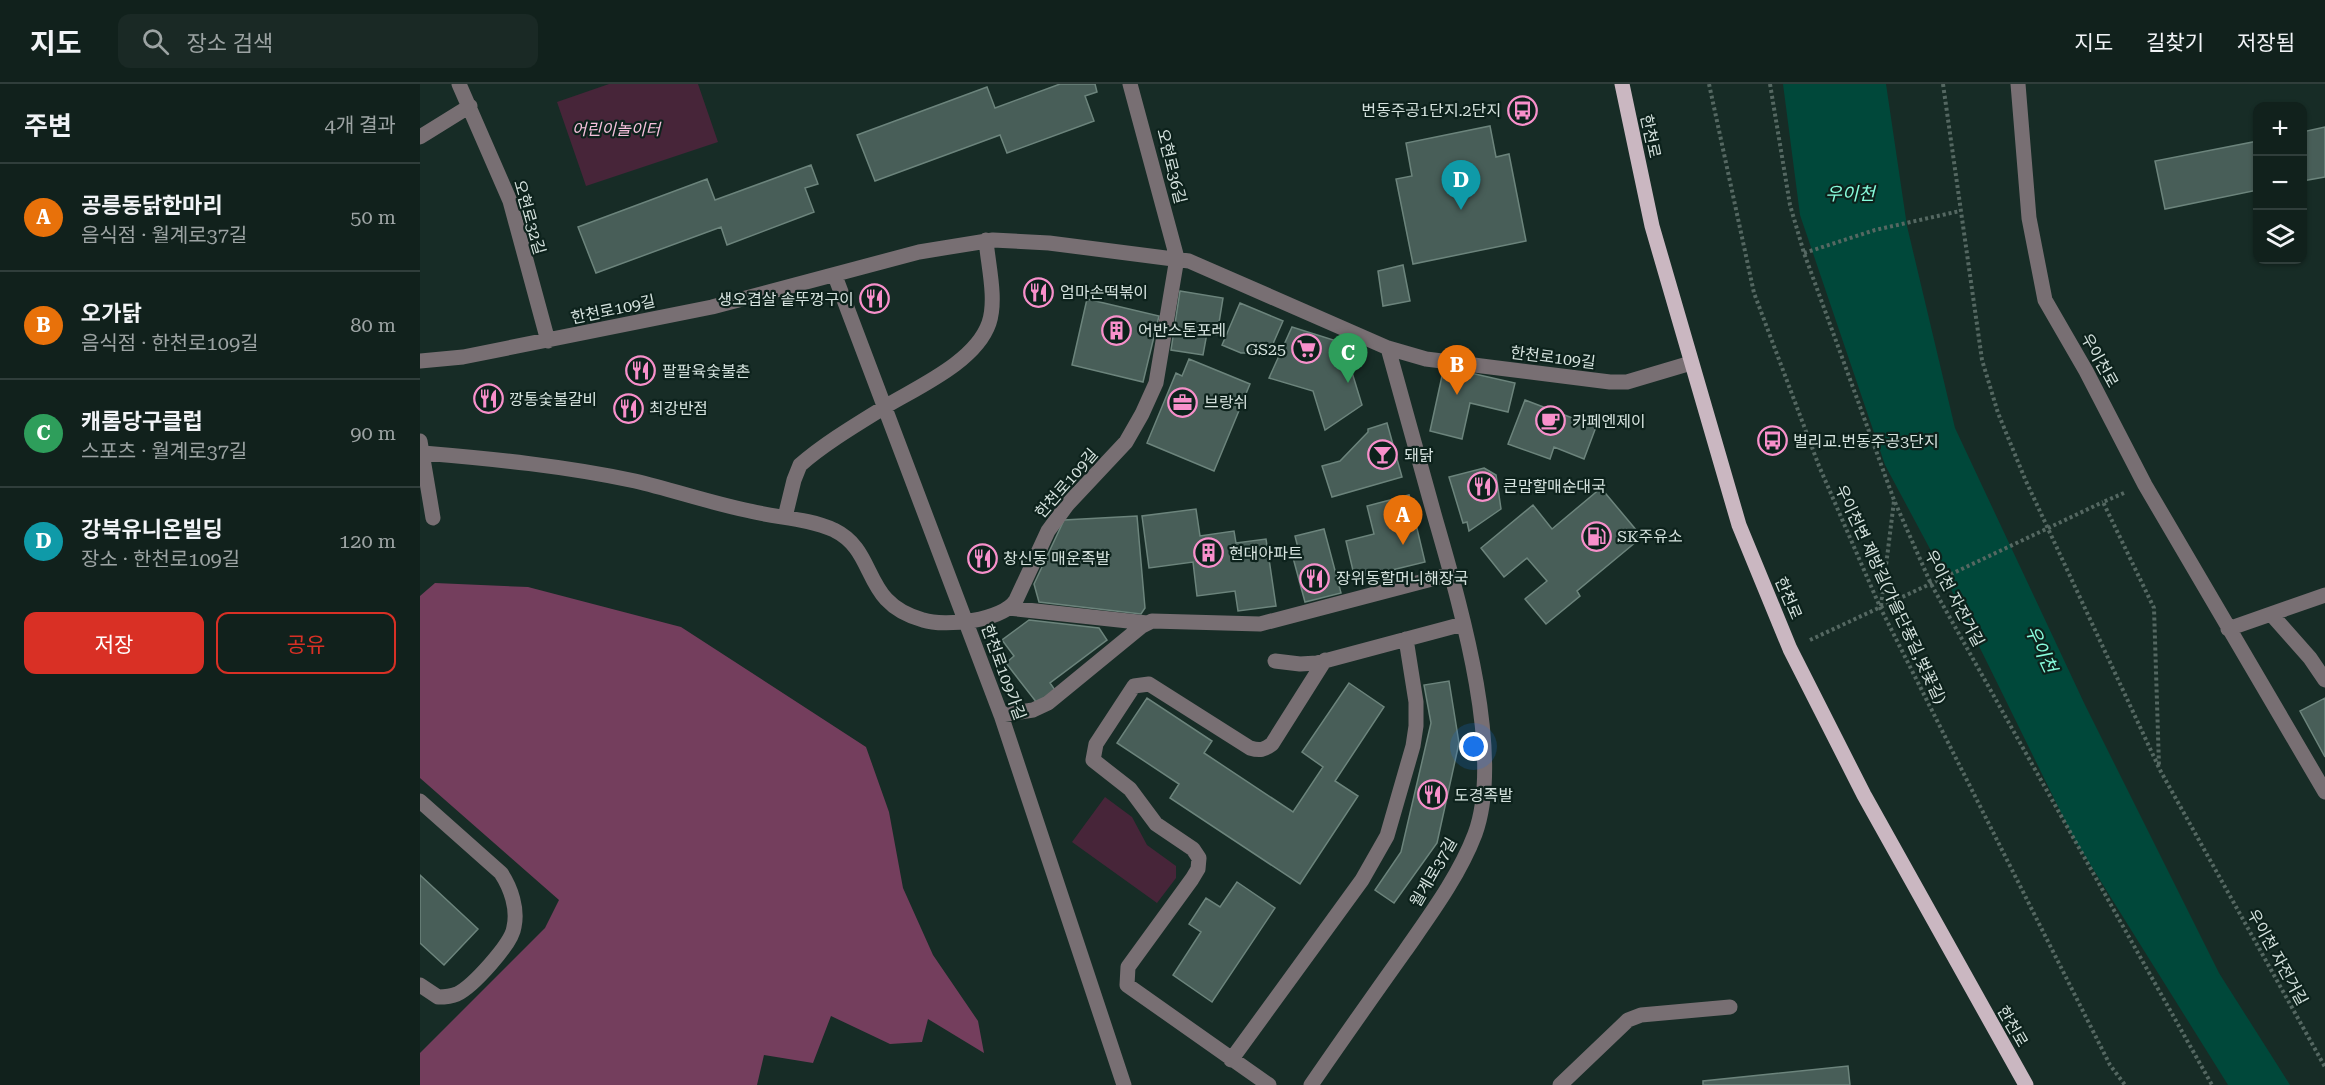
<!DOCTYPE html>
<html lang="ko">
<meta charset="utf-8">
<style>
:root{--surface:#11211c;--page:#1a2925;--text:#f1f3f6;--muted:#9ca3a3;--line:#303e3b;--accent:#d93025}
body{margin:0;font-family:"Roboto Serif","Noto Sans KR",serif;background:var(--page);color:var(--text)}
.controls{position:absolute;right:18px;top:18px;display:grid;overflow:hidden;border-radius:12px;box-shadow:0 2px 4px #0004}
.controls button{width:54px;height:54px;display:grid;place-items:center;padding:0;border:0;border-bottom:2px solid var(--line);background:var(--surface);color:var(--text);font:30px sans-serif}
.you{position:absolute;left:1054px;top:663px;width:21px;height:21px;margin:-15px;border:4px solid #fff;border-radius:50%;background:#1a73e8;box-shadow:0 0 0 9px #1a73e833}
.badge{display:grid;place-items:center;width:39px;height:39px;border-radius:50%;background:var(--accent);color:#fff;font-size:20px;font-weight:700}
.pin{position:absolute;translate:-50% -50px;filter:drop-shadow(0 2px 3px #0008)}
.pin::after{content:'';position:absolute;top:32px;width:21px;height:18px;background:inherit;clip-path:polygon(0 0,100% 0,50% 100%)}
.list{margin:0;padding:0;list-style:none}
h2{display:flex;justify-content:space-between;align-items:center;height:78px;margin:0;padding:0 24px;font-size:26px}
h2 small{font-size:20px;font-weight:400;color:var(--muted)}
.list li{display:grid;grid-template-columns:39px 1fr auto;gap:18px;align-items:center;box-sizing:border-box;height:108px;padding:0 24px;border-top:2px solid var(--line)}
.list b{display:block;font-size:22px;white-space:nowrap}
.list p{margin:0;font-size:20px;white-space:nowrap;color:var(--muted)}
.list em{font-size:20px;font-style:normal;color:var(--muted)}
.actions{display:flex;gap:12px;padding:18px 24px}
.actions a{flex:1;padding:14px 0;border:2px solid var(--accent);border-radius:12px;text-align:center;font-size:21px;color:var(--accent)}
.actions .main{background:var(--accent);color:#fff}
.icon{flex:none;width:33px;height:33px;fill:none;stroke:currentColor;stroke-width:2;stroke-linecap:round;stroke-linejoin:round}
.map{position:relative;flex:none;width:1905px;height:1001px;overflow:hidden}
header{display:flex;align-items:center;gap:36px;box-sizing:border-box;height:84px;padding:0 30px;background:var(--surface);border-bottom:2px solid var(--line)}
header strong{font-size:28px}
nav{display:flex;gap:33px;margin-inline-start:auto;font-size:21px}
.search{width:420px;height:54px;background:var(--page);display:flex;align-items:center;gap:15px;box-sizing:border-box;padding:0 21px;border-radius:12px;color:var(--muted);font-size:22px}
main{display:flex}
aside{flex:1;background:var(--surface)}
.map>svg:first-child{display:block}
.green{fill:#472539}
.forest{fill:#743e5d}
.water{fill:#00483a}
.building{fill:#485e58;stroke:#6c847c;stroke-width:1.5}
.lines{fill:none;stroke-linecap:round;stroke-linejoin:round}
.path{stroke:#556862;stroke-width:4;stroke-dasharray:3 3;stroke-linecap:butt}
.minor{stroke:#786f73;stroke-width:15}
.major{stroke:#cab7c1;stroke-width:15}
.path-bridge{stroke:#556862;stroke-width:4;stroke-dasharray:3 3;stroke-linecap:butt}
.labels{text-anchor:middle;stroke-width:4.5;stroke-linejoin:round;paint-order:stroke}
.poi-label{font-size:16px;fill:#d5e2de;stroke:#0d221c;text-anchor:start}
.park-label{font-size:16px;font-style:italic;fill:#f6c1dd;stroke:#0d221c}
.street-label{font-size:16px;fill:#d5e2de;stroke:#0d221c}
.water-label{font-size:18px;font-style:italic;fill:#88fddd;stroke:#0d221c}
</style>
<header>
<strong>지도</strong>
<div class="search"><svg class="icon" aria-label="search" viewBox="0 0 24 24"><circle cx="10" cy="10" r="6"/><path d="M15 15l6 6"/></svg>장소 검색</div>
<nav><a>지도</a><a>길찾기</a><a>저장됨</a></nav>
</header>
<main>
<aside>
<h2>주변<small>4개 결과</small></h2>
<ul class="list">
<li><span class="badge" style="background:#e8710a">A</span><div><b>공릉동닭한마리</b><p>음식점 · 월계로37길</p></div><em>50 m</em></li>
<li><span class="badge" style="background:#e8710a">B</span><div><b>오가닭</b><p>음식점 · 한천로109길</p></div><em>80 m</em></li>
<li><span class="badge" style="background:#2e9e5b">C</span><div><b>캐롬당구클럽</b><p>스포츠 · 월계로37길</p></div><em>90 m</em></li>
<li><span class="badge" style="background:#0f9aa8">D</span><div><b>강북유니온빌딩</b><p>장소 · 한천로109길</p></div><em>120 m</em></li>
</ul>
<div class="actions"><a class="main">저장</a><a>공유</a></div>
</aside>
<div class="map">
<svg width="1905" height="1001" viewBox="0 0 1905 1001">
<rect width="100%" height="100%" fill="#172c26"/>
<path class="green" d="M 189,0 L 278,0 L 298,58 L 166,102 L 137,18 Z
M 685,713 L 712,733 L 727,761 L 756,782 L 756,794 L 737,819 L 652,758 Z"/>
<path class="forest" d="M 15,499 L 108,503 L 261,543 L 446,663 L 469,728 L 483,804 L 513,871 L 558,937 L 564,969 L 508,935 L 502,958 L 470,960 L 411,932 L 393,979 L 344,971 L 337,1001 L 0,1001 L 0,969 L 125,844 L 139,816 L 0,694 L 0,512 Z"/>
<path class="water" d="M 1363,0 L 1466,0 L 1487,142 L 1535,344 L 1665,621 L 1799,889 L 1870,1001 L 1808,1001 L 1653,753 L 1525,493 L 1465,381 L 1380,131 Z"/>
<path class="building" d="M 640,0 L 675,0 L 677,8 L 665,12 L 674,37 L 587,69 L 580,51 L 455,97 L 437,51 L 567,3 L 575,24 Z
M 1070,42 L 1076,73 L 1089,70 L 1106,157 L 993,180 L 976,95 L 992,92 L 986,59 Z
M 1905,43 L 1905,93 L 1882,97 L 1882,48 Z
M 1838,57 L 1838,106 L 1745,125 L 1735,77 Z
M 391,81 L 398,100 L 385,104 L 394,128 L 307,161 L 301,143 L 176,189 L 158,143 L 287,95 L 295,116 Z
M 983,181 L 990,217 L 963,222 L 958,187 Z
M 760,207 L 803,214 L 797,251 L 787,249 L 783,271 L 751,266 Z
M 667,215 L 739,232 L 723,298 L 652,281 Z
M 820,219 L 863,237 L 849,269 L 821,269 L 802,261 Z
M 872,243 L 923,259 L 942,321 L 905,346 L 893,307 L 849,294 Z
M 769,275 L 830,300 L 794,387 L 727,359 L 756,289 L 762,292 Z
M 1024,283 L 1095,299 L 1088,328 L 1050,319 L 1042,355 L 1010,347 Z
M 1105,316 L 1176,343 L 1164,375 L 1134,363 L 1130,375 L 1088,360 Z
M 967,339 L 982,393 L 912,413 L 902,382 L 920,377 L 948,348 L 948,345 Z
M 1064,384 L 1076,391 L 1081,425 L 1049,447 L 1047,438 L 1043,439 L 1029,393 Z
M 1181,404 L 1222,453 L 1157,507 L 1160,512 L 1126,540 L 1105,515 L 1127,497 L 1107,474 L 1084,493 L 1061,464 L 1113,421 L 1132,445 Z
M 989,411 L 1005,478 L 935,495 L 926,457 L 954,450 L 947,422 Z
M 776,425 L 780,452 L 814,447 L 816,459 L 846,455 L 856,522 L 818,527 L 815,507 L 777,512 L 773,478 L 729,484 L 722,432 Z
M 717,432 L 725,524 L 721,530 L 619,518 L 614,500 L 644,436 Z
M 904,445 L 921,509 L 885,518 L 872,470 L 879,468 L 875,452 Z
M 609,536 L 679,544 L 687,556 L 630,599 L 635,606 L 617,619 L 586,579 L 594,572 L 582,556 Z
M 1029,597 L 1039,659 L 1017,759 L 974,819 L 955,806 L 981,768 L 1011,639 L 1004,601 Z
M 929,599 L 964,623 L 915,697 L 938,712 L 880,800 L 750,714 L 759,700 L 697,659 L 727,614 L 792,657 L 784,669 L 873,728 L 903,683 L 882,668 Z
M 1905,614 L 1905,673 L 1880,627 Z
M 0,791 L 58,845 L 24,881 L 0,859 Z
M 817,798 L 855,824 L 792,918 L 753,891 L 781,848 L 769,840 L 786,814 L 800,823 Z
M 1428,982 L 1430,1001 L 1283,1001 L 1283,997 Z"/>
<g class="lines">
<path class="path" d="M 1289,0 L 1334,209 L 1399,382 L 1460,523 L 1690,981 L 1705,1001
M 1350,0 L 1370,121 L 1384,169 L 1474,416 L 1511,500 L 1792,1001
M 1523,0 L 1562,276 L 1578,329 L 1605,395 L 1740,686 L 1905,983
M 1384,169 L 1455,146 L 1540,127
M 1704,409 L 1683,418 L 1734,524 L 1739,682
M 1461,522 L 1474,417
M 1390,556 L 1525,493"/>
<path class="minor" d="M 39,0 L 90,117 L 128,257
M 1598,0 L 1609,134 L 1625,216 L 1666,287 L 1725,401 L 1905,708
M 0,53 L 50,22
M 415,192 L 581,631 L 704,1001
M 0,277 L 43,273 L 292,223 L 499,168 L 573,156 L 629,159 L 769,177 L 968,264 L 1006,275 L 1190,298 L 1207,298 L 1271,279
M 0,357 L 13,434
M 3,369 C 74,375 145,382 215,397 C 253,406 291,419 330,427 C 358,434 387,434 414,446 C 459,468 440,519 503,536 C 525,543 583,537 596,516 L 628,447 L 647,421 L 706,358 L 722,330 L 736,299 L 757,174 L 710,0
M 365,433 L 374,396 L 380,381 C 405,359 439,339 468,321 C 500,302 556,277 569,239 C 577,215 568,181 566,156
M 588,524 L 727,539
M 1851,530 L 1890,574 L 1905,596
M 1808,545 L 1905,511
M 855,577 L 880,580 L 897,579 L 1043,540
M 581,631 L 613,626 L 628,619 L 722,542 L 732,537 L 840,540 L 1031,490
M 0,717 L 81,789 C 91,804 98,825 94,843 C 92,860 52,903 37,910 C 30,913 25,913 18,913 L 0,901
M 811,976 L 942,796 L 967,752 L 993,662 L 996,642 L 996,618 L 986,555
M 849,1001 L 707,901 L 708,883 L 772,795 L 778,785 L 779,774 L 773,765 L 736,740 L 710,705 L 673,676 L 676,660 L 714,602 L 729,600 L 830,664 C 840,667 844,666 852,660 L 905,576
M 891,1001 C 922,956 953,912 985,867 C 1010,831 1039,792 1055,750 C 1085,668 1038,514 1014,430 C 999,375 983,319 968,264
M 1140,1001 L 1208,936 L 1221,931 L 1310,923"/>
<path class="major" d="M 1202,0 L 1232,142 L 1319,441 L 1370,565 L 1444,711 L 1606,1001"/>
<path class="path-bridge" d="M 1525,493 L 1683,418"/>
</g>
<defs>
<symbol id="bus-ring" viewBox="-11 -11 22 22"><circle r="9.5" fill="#0d221c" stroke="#f890cb" stroke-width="1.5"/><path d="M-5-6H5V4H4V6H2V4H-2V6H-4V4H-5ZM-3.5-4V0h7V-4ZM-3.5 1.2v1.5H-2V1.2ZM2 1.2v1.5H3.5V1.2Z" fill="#f890cb"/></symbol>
<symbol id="restaurant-ring" viewBox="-11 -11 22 22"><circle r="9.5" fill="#0d221c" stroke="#f890cb" stroke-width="1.5"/><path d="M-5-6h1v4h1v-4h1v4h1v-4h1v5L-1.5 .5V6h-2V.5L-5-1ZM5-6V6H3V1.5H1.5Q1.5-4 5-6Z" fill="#f890cb"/></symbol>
<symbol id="building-ring" viewBox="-11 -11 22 22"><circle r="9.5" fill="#0d221c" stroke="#f890cb" stroke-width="1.5"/><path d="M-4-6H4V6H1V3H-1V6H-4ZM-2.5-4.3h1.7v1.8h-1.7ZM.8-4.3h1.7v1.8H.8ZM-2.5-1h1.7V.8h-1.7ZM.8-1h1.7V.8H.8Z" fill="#f890cb"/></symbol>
<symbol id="supermarket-ring" viewBox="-11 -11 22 22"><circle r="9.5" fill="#0d221c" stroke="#f890cb" stroke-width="1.5"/><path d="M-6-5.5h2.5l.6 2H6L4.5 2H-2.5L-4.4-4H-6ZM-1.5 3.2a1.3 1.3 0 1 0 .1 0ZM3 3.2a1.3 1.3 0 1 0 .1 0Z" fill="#f890cb"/></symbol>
<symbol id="office-ring" viewBox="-11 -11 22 22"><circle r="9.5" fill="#0d221c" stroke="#f890cb" stroke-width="1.5"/><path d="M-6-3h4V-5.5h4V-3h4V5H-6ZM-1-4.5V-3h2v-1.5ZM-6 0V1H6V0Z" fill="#f890cb"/></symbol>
<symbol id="cafe-ring" viewBox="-11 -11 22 22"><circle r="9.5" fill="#0d221c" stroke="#f890cb" stroke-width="1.5"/><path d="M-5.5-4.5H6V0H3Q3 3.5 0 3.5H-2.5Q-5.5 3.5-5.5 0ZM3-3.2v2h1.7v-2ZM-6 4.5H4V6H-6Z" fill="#f890cb"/></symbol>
<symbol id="bar-ring" viewBox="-11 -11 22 22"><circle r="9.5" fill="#0d221c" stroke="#f890cb" stroke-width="1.5"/><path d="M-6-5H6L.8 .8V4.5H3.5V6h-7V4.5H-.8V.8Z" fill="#f890cb"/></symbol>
<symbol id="fuel-ring" viewBox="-11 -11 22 22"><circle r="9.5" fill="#0d221c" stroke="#f890cb" stroke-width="1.5"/><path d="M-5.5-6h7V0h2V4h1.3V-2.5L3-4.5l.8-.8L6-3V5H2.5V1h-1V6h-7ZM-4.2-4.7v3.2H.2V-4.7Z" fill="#f890cb"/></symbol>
</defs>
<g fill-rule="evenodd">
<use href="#bus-ring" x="1086" y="10" width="33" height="33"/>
<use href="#restaurant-ring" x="602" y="192" width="33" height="33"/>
<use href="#restaurant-ring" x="438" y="198" width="33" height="33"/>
<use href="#building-ring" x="680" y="230" width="33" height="33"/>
<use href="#supermarket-ring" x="870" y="248" width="33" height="33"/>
<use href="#restaurant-ring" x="204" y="270" width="33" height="33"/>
<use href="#restaurant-ring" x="52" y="298" width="33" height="33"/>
<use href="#office-ring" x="746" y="302" width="33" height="33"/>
<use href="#restaurant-ring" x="192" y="308" width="33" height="33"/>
<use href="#cafe-ring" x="1114" y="320" width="33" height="33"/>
<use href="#bus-ring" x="1336" y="340" width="33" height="33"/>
<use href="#bar-ring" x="946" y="354" width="33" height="33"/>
<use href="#restaurant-ring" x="1046" y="386" width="33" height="33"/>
<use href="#fuel-ring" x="1160" y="436" width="33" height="33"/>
<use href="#building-ring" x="772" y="452" width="33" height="33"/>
<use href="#restaurant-ring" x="546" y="458" width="33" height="33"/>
<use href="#restaurant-ring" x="878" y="478" width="33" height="33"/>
<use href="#restaurant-ring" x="996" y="694" width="33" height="33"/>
</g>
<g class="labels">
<g class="poi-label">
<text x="1081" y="32" text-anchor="end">번동주공1단지.2단지</text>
<text x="640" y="214">엄마손떡볶이</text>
<text x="434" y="221" text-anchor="end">생오겹살 솥뚜껑구이</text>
<text x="718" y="252">어반스톤포레</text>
<text x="866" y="271" text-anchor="end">GS25</text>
<text x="242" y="293">팔팔육숯불촌</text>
<text x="89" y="321">깡통숯불갈비</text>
<text x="784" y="324">브랑쉬</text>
<text x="229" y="330">최강반점</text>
<text x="1152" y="343">카페엔제이</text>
<text x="1373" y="363">벌리교.번동주공3단지</text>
<text x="984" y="377">돼닭</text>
<text x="1083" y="408">큰맘할매순대국</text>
<text x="1197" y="458">SK주유소</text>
<text x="809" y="475">현대아파트</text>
<text x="583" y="480">창신동 매운족발</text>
<text x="916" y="500">장위동할머니해장국</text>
<text x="1034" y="717">도경족발</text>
</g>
<g class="park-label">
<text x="196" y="51">어린이놀이터</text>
</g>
<g class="street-label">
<text transform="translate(1231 52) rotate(78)" y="6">한천로</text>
<text transform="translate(752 82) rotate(76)" y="6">오현로36길</text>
<text transform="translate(110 133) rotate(74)" y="6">오현로32길</text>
<text transform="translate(193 225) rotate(-12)" y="6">한천로109길</text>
<text transform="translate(1133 273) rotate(7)" y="6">한천로109길</text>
<text transform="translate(1680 276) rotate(61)" y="6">우이천로</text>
<text transform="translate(646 399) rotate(-49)" y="6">한천로109길</text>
<text transform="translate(1471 510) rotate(65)" y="6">우이천변 제방길(가을단풍길,벚꽃길)</text>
<text transform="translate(1369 514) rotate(67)" y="6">한천로</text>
<text transform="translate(1535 514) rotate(62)" y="6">우이천 자전거길</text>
<text transform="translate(584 588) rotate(70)" y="6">한천로109가길</text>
<text transform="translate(1013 788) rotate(-60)" y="6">월계로37길</text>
<text transform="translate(1858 873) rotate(61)" y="6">우이천 자전거길</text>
<text transform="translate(1593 942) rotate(60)" y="6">한천로</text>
</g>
<g class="water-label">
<text x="1430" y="116">우이천</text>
<text transform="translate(1621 565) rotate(65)" y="6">우이천</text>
</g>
</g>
</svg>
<div class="controls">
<button>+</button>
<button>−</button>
<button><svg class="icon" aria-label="layers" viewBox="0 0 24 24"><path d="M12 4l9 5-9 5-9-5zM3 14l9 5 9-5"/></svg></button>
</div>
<div class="you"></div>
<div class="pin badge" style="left:983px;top:461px;background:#e8710a">A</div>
<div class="pin badge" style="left:1037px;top:311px;background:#e8710a">B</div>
<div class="pin badge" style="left:928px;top:299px;background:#2e9e5b">C</div>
<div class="pin badge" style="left:1041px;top:126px;background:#0f9aa8">D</div>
</div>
</main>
